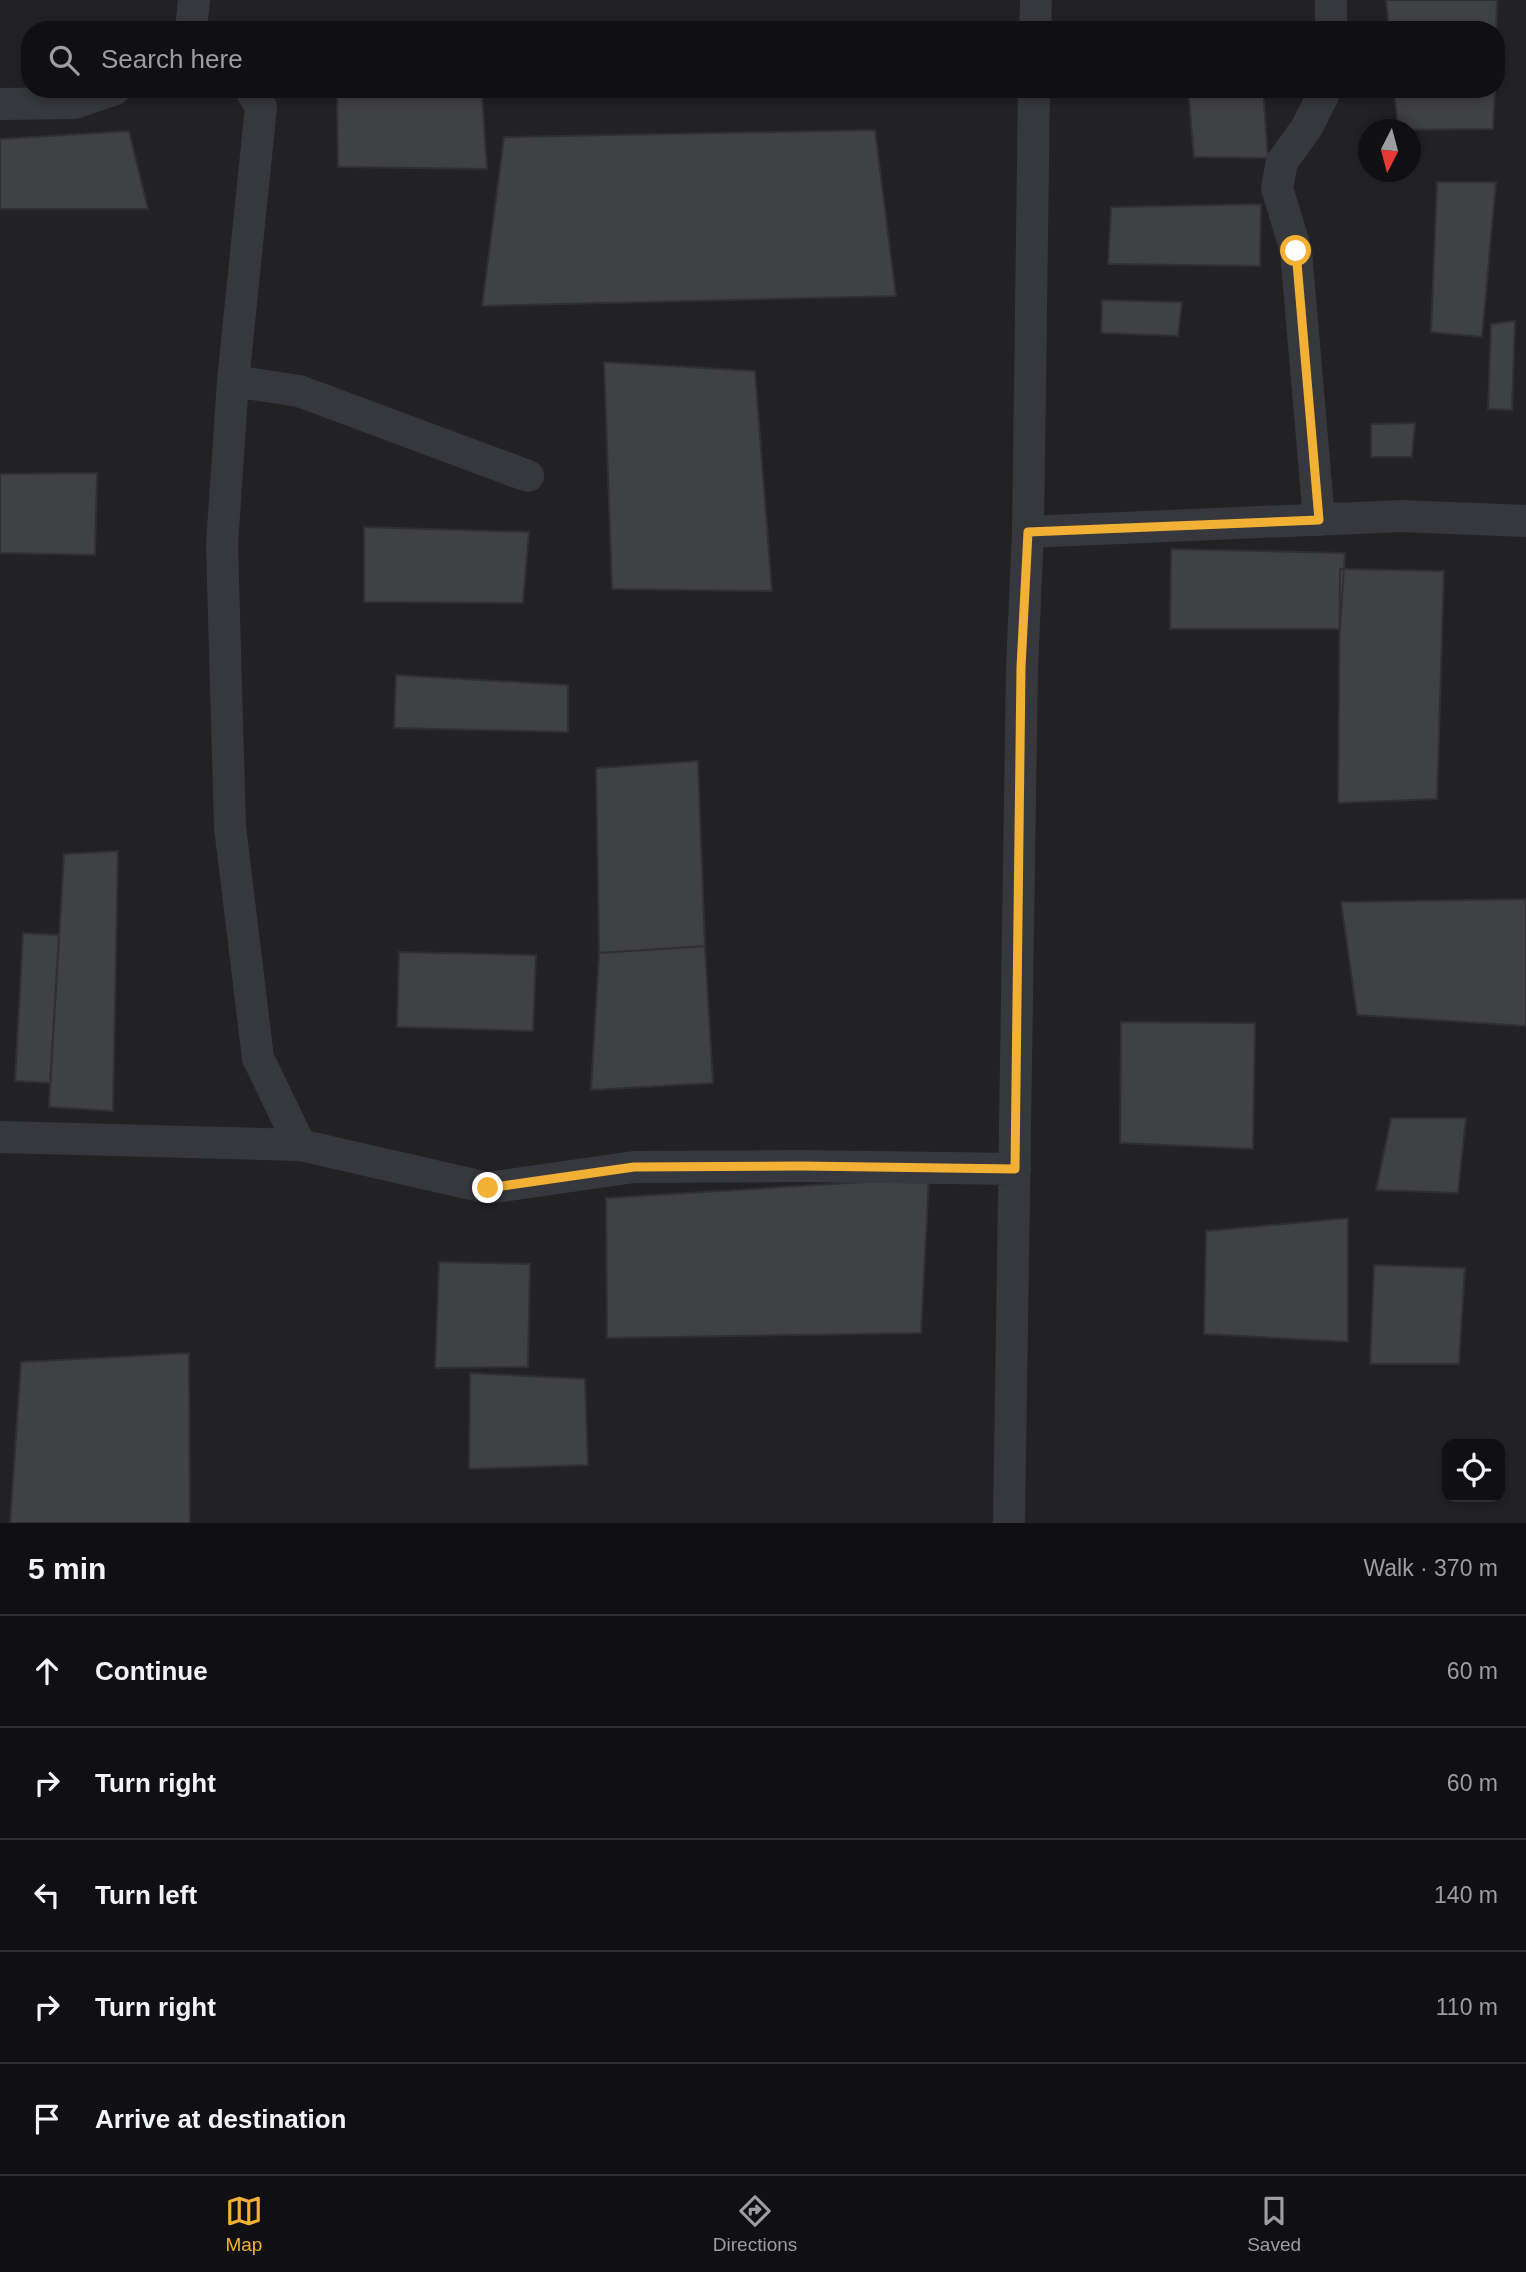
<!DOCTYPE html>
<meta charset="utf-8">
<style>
:root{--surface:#101012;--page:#1e1e20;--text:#f1f3f6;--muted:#9c9d9f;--line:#303032;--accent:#f2b134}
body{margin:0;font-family:Arial,sans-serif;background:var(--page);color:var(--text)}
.controls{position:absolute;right:21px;bottom:21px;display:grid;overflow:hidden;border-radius:14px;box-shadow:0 4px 10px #0003}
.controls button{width:63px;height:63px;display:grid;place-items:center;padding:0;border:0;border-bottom:2px solid var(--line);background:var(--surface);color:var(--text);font:35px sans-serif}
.compass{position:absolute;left:1358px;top:119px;width:63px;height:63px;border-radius:50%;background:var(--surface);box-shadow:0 4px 10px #0003;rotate:186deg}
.stop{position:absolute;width:21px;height:21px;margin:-16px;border:5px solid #f2b134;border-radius:50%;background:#fff}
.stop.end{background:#f2b134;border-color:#fff;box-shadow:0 2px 7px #0008}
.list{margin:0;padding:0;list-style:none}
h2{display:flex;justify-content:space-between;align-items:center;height:91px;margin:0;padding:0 28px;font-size:30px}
h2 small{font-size:23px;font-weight:400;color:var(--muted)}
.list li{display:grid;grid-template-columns:46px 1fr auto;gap:21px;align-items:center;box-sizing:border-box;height:112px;padding:0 28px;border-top:2px solid var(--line)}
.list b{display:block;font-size:26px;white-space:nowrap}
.list em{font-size:23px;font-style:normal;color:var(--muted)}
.icon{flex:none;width:38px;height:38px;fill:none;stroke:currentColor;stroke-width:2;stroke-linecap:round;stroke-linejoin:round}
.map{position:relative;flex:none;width:1526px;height:1523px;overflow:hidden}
.search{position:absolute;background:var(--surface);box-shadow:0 4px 10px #0003;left:21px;right:21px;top:21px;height:77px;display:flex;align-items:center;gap:18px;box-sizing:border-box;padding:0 24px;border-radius:28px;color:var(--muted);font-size:26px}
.sheet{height:651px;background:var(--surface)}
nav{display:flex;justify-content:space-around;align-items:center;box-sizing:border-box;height:98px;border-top:2px solid var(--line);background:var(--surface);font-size:19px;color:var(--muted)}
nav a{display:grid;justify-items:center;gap:4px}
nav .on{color:var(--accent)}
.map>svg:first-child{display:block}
.built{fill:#222225;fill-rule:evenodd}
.building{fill:#404145;stroke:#303034;stroke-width:2}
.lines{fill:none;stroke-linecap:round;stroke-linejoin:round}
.minor{stroke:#37383d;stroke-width:32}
.route{stroke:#f2b134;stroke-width:9}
</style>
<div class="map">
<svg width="1526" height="1523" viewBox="0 0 1526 1523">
<rect width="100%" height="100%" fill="#161618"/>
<path class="built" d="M 0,0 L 1526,0 L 1526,1523 L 0,1523 ZM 30,30 L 1496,30 L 1496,89 L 30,89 ZM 1368,130 L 1410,130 L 1410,172 L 1368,172 ZM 1447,1444 L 1500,1444 L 1500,1497 L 1447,1497 Z"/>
<path class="building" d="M 1386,0 L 1497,0 L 1496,32 L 1496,30 L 1389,30 Z
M 337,89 L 482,93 L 487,169 L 338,167 Z
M 1188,89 L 1263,89 L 1268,158 L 1194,157 Z
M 1394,89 L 1495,89 L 1493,129 L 1398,130 Z
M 875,130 L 896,296 L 482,306 L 504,137 Z
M 129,131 L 148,209 L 0,209 L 0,139 Z
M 1437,182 L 1496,182 L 1482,337 L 1431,332 Z
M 1261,204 L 1260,266 L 1108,264 L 1111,207 Z
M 1102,300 L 1182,302 L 1178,336 L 1101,333 Z
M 1515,321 L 1512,410 L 1488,409 L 1491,324 Z
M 604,362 L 755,371 L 772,591 L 612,589 Z
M 1415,423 L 1412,457 L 1371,457 L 1371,424 Z
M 97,473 L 95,555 L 0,553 L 0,474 Z
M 364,527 L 529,532 L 523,603 L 364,602 Z
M 1171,549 L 1345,553 L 1340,629 L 1170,629 Z
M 1340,569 L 1444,571 L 1437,799 L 1338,803 Z
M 396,675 L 568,685 L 568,732 L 394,728 Z
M 698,761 L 705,946 L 599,953 L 596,768 Z
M 118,851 L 113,1111 L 49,1107 L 64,854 Z
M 1526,899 L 1526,1026 L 1357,1015 L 1341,902 Z
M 23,933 L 59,935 L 50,1083 L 15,1081 Z
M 705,946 L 713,1083 L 591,1090 L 599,953 Z
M 399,952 L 536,955 L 533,1031 L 397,1027 Z
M 1121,1022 L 1255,1023 L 1253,1149 L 1120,1143 Z
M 1391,1118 L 1466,1118 L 1458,1193 L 1376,1190 Z
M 929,1178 L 921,1333 L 607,1338 L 606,1198 Z
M 1348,1218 L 1348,1342 L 1204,1334 L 1206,1231 Z
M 439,1262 L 530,1264 L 528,1367 L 435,1368 Z
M 1374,1265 L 1465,1268 L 1459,1364 L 1370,1364 Z
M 189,1353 L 190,1523 L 10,1523 L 21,1362 Z
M 470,1373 L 585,1379 L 588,1465 L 469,1469 Z"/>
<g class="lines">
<path class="minor" d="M 1331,0 L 1331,30
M 191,30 L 194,0
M 1035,30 L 1036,0
M 250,89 L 261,107 L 233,381 L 222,544 L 230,827 L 258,1058 L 300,1145 L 488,1188 L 634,1167 L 802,1166 L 1015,1169
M 0,104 L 74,103 L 115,89
M 233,381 L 299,391 L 528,476
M 1319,520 L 1296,251 L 1277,188 L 1282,162 L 1307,127 L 1326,89
M 1028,532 L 1402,516 L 1526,521
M 0,1137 L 300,1145
M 1009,1523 L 1022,667 L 1028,532 L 1034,89"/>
</g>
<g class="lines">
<path class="route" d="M 488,1188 L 634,1167 L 802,1166 L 1015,1169 L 1021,667 L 1028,532 L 1319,520 L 1296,251"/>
</g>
</svg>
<div class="controls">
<button><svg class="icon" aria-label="locate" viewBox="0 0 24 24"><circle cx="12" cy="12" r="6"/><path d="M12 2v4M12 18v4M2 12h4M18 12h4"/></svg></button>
</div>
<svg class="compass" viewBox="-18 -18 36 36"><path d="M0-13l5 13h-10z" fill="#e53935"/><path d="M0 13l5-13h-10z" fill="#9c9d9f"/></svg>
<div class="stop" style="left:1296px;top:251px"></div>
<div class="stop end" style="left:488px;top:1188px"></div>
<div class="search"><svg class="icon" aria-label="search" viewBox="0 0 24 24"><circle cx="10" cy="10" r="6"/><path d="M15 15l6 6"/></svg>Search here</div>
</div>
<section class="sheet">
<h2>5 min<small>Walk · 370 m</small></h2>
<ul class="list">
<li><svg class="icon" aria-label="ahead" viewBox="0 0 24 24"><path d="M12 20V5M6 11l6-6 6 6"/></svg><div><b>Continue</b></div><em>60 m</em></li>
<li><svg class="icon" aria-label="right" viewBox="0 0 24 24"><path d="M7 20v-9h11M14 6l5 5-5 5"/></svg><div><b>Turn right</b></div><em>60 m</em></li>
<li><svg class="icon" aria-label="left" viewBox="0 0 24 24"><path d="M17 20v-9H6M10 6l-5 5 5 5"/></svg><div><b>Turn left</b></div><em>140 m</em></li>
<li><svg class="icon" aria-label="right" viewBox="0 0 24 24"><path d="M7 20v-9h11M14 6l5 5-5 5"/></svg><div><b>Turn right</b></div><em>110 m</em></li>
<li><svg class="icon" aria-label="arrive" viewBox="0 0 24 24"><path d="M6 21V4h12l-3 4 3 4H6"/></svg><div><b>Arrive at destination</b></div></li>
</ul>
</section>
<nav>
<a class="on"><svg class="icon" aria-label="map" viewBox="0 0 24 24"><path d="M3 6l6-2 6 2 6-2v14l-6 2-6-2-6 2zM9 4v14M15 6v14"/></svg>Map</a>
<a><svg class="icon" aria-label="directions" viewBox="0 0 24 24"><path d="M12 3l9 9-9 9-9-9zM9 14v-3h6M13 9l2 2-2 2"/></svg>Directions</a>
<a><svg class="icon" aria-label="saved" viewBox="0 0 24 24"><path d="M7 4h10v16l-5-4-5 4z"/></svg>Saved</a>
</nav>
